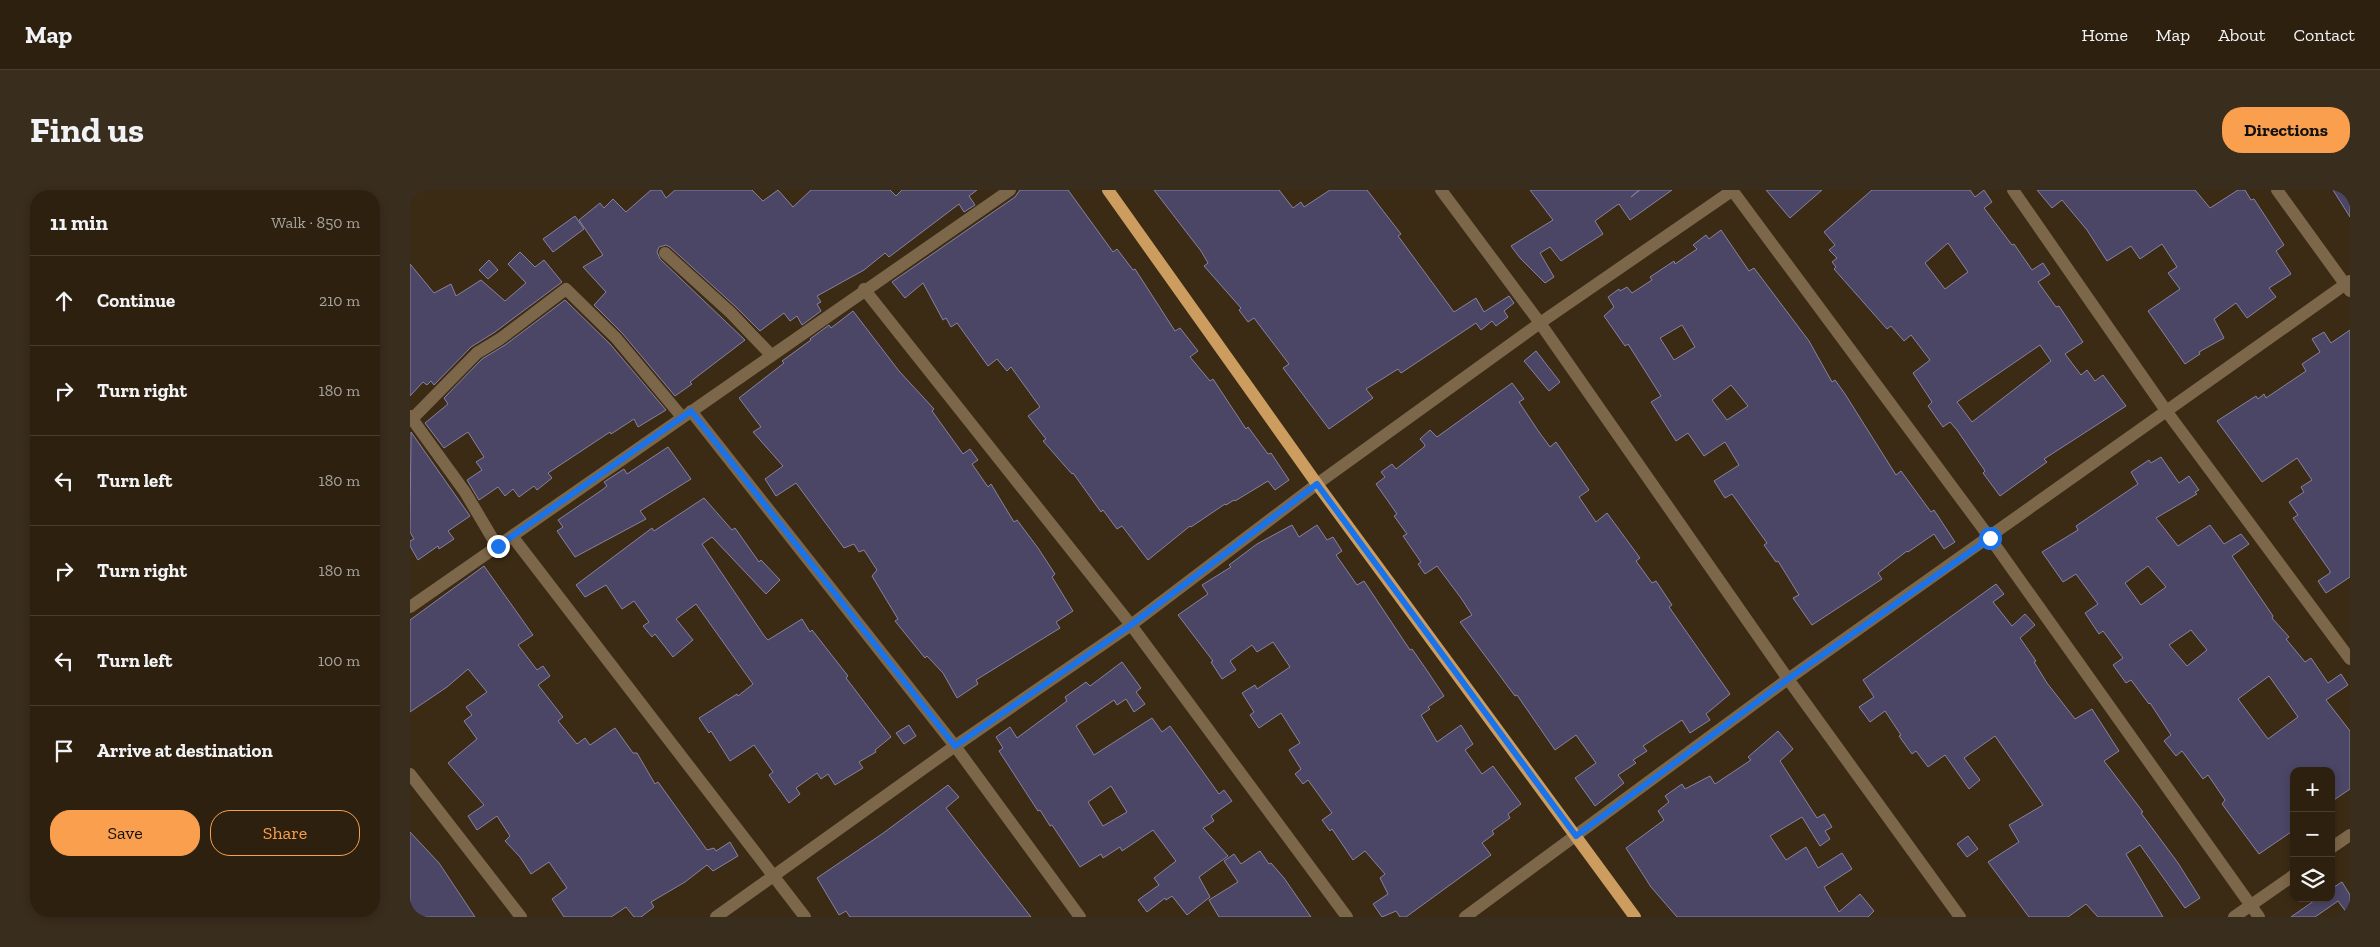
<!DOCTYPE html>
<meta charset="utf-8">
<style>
:root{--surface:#2d200f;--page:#392d1d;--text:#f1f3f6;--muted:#a7a39e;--line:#483e2f;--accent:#fa9f4e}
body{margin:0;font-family:"Zilla Slab",serif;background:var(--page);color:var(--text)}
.controls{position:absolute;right:15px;bottom:15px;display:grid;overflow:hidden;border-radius:10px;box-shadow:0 2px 8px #0003}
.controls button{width:45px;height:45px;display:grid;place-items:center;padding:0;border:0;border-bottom:1px solid var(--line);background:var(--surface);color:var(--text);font:25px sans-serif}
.stop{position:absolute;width:15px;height:15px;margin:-11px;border:4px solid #1a73e8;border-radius:50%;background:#fff}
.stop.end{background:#1a73e8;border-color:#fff;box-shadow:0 1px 5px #0008}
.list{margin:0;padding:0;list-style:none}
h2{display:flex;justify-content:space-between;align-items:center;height:65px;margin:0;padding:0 20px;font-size:21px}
h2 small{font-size:16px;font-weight:400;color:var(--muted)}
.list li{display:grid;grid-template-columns:32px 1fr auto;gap:15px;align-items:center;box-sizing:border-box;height:90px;padding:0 20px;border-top:1px solid var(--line)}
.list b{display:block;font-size:19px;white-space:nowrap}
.list em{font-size:16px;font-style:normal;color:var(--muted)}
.actions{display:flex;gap:10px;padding:15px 20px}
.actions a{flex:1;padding:11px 0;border:1px solid var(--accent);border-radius:20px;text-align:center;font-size:18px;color:var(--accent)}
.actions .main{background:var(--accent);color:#111}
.icon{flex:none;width:28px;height:28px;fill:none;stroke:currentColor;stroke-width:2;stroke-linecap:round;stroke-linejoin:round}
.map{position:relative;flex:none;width:1940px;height:727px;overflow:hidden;border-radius:20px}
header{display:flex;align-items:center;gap:30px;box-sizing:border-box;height:70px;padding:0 25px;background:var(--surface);border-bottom:1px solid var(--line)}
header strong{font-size:24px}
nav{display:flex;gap:28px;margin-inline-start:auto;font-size:18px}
.intro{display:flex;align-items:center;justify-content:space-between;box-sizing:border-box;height:120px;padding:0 30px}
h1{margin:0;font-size:35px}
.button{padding:12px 22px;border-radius:20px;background:var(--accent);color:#111;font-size:18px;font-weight:700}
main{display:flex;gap:30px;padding:0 30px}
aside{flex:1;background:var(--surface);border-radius:20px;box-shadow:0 2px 8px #0003}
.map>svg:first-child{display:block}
.building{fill:#4c4666;stroke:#87829f;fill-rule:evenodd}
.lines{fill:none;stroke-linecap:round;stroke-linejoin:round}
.minor{stroke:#7d674a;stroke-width:12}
.major{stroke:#cc9d5f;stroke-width:12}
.route{stroke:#1a73e8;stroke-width:6}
</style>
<header>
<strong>Map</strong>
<nav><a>Home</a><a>Map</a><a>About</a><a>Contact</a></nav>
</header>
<div class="intro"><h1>Find us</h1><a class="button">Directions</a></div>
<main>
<aside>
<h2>11 min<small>Walk · 850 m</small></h2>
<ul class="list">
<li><svg class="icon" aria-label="ahead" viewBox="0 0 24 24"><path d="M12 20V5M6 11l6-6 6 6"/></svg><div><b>Continue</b></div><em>210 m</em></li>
<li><svg class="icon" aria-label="right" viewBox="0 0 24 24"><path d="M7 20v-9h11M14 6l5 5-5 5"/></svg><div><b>Turn right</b></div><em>180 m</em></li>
<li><svg class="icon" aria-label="left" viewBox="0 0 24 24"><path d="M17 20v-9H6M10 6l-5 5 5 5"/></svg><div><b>Turn left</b></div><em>180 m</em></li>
<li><svg class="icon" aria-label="right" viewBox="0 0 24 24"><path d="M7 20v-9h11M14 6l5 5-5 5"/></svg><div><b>Turn right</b></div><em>180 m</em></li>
<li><svg class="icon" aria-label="left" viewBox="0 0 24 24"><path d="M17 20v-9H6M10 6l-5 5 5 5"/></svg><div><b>Turn left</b></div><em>100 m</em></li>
<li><svg class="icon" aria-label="arrive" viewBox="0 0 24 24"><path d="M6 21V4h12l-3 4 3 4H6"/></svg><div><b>Arrive at destination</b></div></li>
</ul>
<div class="actions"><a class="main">Save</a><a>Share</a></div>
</aside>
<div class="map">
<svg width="1940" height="727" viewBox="0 0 1940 727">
<rect width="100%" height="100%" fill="#3c2b14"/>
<path class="building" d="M 241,0 L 251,0 L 256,8 L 265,0 L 342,0 L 353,11 L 368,0 L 383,17 L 401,0 L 480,0 L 486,6 L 492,0 L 567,0 L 559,6 L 565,15 L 554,22 L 549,14 L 479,67 L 475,63 L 454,80 L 407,106 L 411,112 L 407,114 L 411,121 L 392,135 L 387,126 L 380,131 L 374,123 L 350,141 L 326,117 L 260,57 L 256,55 L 249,57 L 247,62 L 250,69 L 335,150 L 280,192 L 282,194 L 265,206 L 212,143 L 184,115 L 196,102 L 173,77 L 193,65 L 169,30 L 190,13 L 194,18 L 203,9 L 216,22 Z
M 610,0 L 658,0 L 703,62 L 707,59 L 723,80 L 725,79 L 765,141 L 770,138 L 788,161 L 780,167 L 800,191 L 803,189 L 836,239 L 838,237 L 858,264 L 861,263 L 879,290 L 865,300 L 858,291 L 825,311 L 824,310 L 816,315 L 815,314 L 781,337 L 780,336 L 738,370 L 712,336 L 707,339 L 693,320 L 691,322 L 663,283 L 662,284 L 633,251 L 636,249 L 618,226 L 630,217 L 601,177 L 597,181 L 587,169 L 578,176 L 547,133 L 541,137 L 536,128 L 533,130 L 513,93 L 495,108 L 482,92 L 605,7 Z
M 744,0 L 869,0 L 883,18 L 891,12 L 894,17 L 920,0 L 957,0 L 991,44 L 988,46 L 1044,122 L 1066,108 L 1074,122 L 1099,106 L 1104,113 L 1094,121 L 1098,127 L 1086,136 L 1082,131 L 1071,140 L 1066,133 L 991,183 L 988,179 L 956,199 L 963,208 L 919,239 L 873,178 L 879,174 L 844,128 L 838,132 L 829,120 L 831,118 L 794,76 L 798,73 L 791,61 Z
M 1120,0 L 1229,0 L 1221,7 L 1230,0 L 1262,0 L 1220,30 L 1209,14 L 1207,15 L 1185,31 L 1193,44 L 1151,71 L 1140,57 L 1130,63 L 1144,87 L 1135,93 L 1110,68 L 1101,56 L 1143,30 Z
M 1356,0 L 1412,0 L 1380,28 Z
M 1462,0 L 1560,0 L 1565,7 L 1574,0 L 1582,12 L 1574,18 L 1602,55 L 1604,54 L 1622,80 L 1633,73 L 1640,84 L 1628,92 L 1646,117 L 1649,116 L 1673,152 L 1655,164 L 1671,185 L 1677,180 L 1685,191 L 1693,185 L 1716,216 L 1634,269 L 1637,272 L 1590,306 L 1573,283 L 1575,281 L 1547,240 L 1540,232 L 1533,237 L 1518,216 L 1522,212 L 1503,183 L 1520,170 L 1501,145 L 1494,151 L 1481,136 L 1477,139 L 1424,79 L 1426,77 L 1422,72 L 1427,68 L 1419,60 L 1425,55 L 1414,42 ZM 1538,53 L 1558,82 L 1535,99 L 1515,73 ZM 1630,155 L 1641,171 L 1562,232 L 1547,212 Z
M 1627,0 L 1785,0 L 1800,18 L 1828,0 L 1835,0 L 1841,10 L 1844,9 L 1874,55 L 1866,61 L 1881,84 L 1859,98 L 1866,107 L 1837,128 L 1826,113 L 1804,129 L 1814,148 L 1789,162 L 1790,164 L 1775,174 L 1738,121 L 1770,99 L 1758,83 L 1767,77 L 1752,54 L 1730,69 L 1721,56 L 1697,71 L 1677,40 L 1652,10 L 1642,18 Z
M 1923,0 L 1940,0 L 1940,27 Z
M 165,26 L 174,39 L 143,62 L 133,49 Z
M 1311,40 L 1339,81 L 1344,78 L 1399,151 L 1422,192 L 1425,190 L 1435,204 L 1486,285 L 1491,281 L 1521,322 L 1524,320 L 1545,352 L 1534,359 L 1524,344 L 1498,362 L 1497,361 L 1468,383 L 1472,389 L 1402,435 L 1383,408 L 1389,405 L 1368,371 L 1366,372 L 1354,355 L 1357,353 L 1322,304 L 1315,308 L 1304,291 L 1329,275 L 1315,252 L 1294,266 L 1278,243 L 1266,251 L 1241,212 L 1251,206 L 1218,154 L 1215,156 L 1194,126 L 1204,117 L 1198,107 L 1209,99 L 1210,101 L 1217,97 L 1222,103 L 1242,90 L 1240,87 L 1264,71 L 1265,74 L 1287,59 L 1283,55 L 1296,45 L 1299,49 ZM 1272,135 L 1285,157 L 1264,170 L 1250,148 ZM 1321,195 L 1338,216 L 1317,230 L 1302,210 Z
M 110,62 L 125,77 L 134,70 L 152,92 L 85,142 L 61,157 L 24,195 L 21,191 L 17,195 L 13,192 L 0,206 L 0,74 L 24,103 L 41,94 L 46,106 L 71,90 L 95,111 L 116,93 L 98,74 Z
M 79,70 L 88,80 L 78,89 L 69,80 Z
M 155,110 L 200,154 L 256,220 L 228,237 L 224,229 L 201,244 L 200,242 L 138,283 L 142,288 L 127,300 L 124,296 L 109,307 L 103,299 L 95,306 L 88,297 L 69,310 L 57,290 L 72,280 L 66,272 L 74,267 L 58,242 L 34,258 L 15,233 L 38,214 L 34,208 L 72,169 L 95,155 Z
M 443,121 L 489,181 L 524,219 L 522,221 L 553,264 L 560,259 L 568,270 L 562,274 L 578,297 L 581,294 L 604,332 L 607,330 L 628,358 L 645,384 L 642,387 L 663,421 L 646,432 L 650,438 L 566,490 L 568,494 L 547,508 L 533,483 L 517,466 L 515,468 L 485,431 L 488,429 L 462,386 L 467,380 L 454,360 L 449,362 L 444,354 L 434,358 L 386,293 L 366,306 L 355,289 L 373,276 L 343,242 L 351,237 L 329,208 L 374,173 L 372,171 L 401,150 L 400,149 L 419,135 L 421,138 Z
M 1940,140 L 1940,387 L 1916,403 L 1908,391 L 1920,383 L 1920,381 L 1883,328 L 1888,325 L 1879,312 L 1894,302 L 1891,297 L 1902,290 L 1887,268 L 1852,292 L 1807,231 L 1846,206 L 1848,209 L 1854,204 L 1856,208 L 1896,181 L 1892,174 L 1910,162 L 1902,149 L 1914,142 L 1921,153 Z
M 1126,161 L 1150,192 L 1139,201 L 1114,171 Z
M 1102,193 L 1114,209 L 1109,212 L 1129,242 L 1140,257 L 1146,252 L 1179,300 L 1169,307 L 1186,332 L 1197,323 L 1230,368 L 1226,371 L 1242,393 L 1246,391 L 1262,415 L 1259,417 L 1320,504 L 1296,524 L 1300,530 L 1280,543 L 1272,530 L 1233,556 L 1237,561 L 1223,570 L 1226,573 L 1208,585 L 1214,593 L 1185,616 L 1165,588 L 1186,573 L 1166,545 L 1145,560 L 1107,505 L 1105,506 L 1050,432 L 1062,425 L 1051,408 L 1027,376 L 1015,384 L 1008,374 L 1011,372 L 993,346 L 997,344 L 984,326 L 987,324 L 966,294 L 975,287 L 971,282 L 982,274 L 986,279 L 1014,257 L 1015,255 L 1010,249 L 1020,240 L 1027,247 Z
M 1,242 L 60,326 L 38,341 L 44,349 L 29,359 L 28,356 L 8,370 L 0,356 L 0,351 L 4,349 L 0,342 Z
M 258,257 L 281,289 L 230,321 L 236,329 L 165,367 L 147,341 L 153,337 L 148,330 L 192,300 L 197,296 L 194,292 L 214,279 L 217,284 Z
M 1751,267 L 1769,293 L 1779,286 L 1789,300 L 1785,302 L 1787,304 L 1746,328 L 1768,356 L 1800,335 L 1814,354 L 1831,344 L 1839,354 L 1822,366 L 1863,426 L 1862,428 L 1879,447 L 1876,449 L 1895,472 L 1901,468 L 1918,493 L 1931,484 L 1938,495 L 1916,510 L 1940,541 L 1940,599 L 1921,612 L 1921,581 L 1884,581 L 1884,640 L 1849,664 L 1812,614 L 1815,610 L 1798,585 L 1793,589 L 1772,561 L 1766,566 L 1754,551 L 1761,545 L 1740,513 L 1739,514 L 1721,490 L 1716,493 L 1703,475 L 1713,468 L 1693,441 L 1689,444 L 1675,423 L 1688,414 L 1666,384 L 1653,392 L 1632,362 L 1668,340 L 1666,336 L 1728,294 L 1721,282 L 1739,270 L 1741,273 ZM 1738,376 L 1756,397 L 1731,415 L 1715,393 ZM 1781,440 L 1797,460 L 1777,476 L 1759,455 ZM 1859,486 L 1888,527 L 1858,549 L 1828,509 Z
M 294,308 L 322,340 L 325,338 L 349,372 L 351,370 L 370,390 L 356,404 L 302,347 L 292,354 L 355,447 L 358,450 L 392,429 L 400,442 L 402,440 L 438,486 L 436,488 L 481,547 L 465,560 L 466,562 L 449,572 L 453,578 L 425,595 L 418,584 L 411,589 L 407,583 L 386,598 L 390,604 L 379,613 L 359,585 L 363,582 L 344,555 L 320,571 L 301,541 L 299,543 L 289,528 L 327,504 L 328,506 L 343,494 L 286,414 L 266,429 L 283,450 L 263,467 L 245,444 L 242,447 L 233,436 L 239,432 L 224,411 L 212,419 L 196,395 L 175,407 L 166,395 L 242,338 L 244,341 Z
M 882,335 L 889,347 L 907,335 L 917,350 L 923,347 L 932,361 L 926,365 L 947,395 L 954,391 L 1000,460 L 1002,459 L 1018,482 L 1034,506 L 1018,517 L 1020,519 L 1011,525 L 1027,552 L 1051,535 L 1063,554 L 1055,560 L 1072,584 L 1083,576 L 1111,614 L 1098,624 L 1100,628 L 1082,641 L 1084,644 L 1072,653 L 1081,665 L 996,727 L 990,727 L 986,721 L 972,727 L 963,714 L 978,704 L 970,688 L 975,684 L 955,661 L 943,670 L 922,639 L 920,641 L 912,630 L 922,623 L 898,590 L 893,594 L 885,584 L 891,579 L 879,560 L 890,553 L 871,523 L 849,538 L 840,525 L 844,522 L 832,503 L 845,495 L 847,499 L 880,477 L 863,452 L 847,462 L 842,455 L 820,471 L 826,480 L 812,489 L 801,472 L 803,471 L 768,425 L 798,404 L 792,395 L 821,377 L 819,375 L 847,354 Z
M 74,376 L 123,445 L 108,455 L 127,480 L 133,476 L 140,486 L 128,495 L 153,527 L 148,531 L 167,554 L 175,548 L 180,555 L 205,538 L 223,563 L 227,563 L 245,594 L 248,592 L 297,660 L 304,658 L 306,661 L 320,652 L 328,666 L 303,681 L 297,675 L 275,692 L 241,712 L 244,717 L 231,727 L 224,727 L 216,717 L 201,727 L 154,727 L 142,709 L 157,698 L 139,672 L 121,684 L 110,667 L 95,651 L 100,646 L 87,626 L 67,640 L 58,626 L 74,615 L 38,573 L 67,549 L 54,531 L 62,525 L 56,517 L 77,502 L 58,479 L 37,497 L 0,522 L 0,430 Z
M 1586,394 L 1594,404 L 1583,412 L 1602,436 L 1615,424 L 1625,435 L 1610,448 L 1626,471 L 1624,472 L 1637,493 L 1665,529 L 1682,519 L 1709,561 L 1694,571 L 1733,622 L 1731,623 L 1768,673 L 1790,708 L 1775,718 L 1730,655 L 1716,664 L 1753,727 L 1688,727 L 1676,714 L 1658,727 L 1619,727 L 1578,672 L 1609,652 L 1599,635 L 1633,615 L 1585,546 L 1554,568 L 1570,590 L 1559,599 L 1535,565 L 1518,577 L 1506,561 L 1502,564 L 1489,546 L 1491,545 L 1475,521 L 1460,532 L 1449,517 L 1464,507 L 1453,490 Z
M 712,472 L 731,498 L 726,502 L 735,514 L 724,522 L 716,509 L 707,515 L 704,510 L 666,536 L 684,565 L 742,528 L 752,542 L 760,536 L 809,604 L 814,600 L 822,611 L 801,626 L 804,631 L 793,638 L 818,666 L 789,687 L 800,707 L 777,725 L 762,706 L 756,710 L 755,708 L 737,722 L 728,710 L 749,695 L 744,688 L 766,671 L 743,640 L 712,661 L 710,657 L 693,668 L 691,664 L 670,677 L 642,635 L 640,636 L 630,620 L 628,621 L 589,561 L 593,558 L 586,547 L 600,537 L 607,548 L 657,511 L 655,507 L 676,492 L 680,496 ZM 701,596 L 717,622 L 693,636 L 678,612 Z
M 499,535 L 506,546 L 494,554 L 486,543 Z
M 1368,541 L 1383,559 L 1370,571 L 1407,628 L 1414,624 L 1422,637 L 1415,641 L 1420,649 L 1410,656 L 1392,627 L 1360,646 L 1376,670 L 1396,657 L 1408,678 L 1432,663 L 1442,679 L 1414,697 L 1429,722 L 1450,704 L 1464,721 L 1458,727 L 1267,727 L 1241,697 L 1216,658 L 1254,630 L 1248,621 L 1259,612 L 1255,606 L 1272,594 L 1275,599 L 1300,586 L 1305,594 L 1341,570 L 1338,567 Z
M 538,595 L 549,607 L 536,618 L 621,727 L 440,727 L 436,721 L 429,725 L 407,688 L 472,644 Z
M 0,642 L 29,673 L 65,727 L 3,727 L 0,722 Z
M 1558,646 L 1568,659 L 1557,667 L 1547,654 Z
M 850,661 L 859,674 L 861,673 L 874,688 L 901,727 L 809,727 L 799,710 L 828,692 L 814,671 L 824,664 L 831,674 Z
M 1932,692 L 1940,705 L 1940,727 L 1928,711 L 1905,727 L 1881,727 L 1908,708 L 1921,708 L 1921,699 Z"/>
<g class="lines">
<path class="minor" d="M 1031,0 L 1130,133 L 1378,489 L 1550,727
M 1322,0 L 1580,348 L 1849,727
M 1603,0 L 1757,222 L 1940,469
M 1867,0 L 1940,101
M 255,63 L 321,123 L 361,165
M 454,99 L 721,435 L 937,727
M 281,221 L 545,556 L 670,727
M 0,226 L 55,302 L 87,356
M 2,229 L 67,163 L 90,149 L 156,99 L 206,148 L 272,227
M 102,346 L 395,727
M 0,417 L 600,0
M 0,584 L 111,727
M 1921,658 L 1940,645
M 306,727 L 545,556 L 721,435 L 907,294 L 1130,133 L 1323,0
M 1055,727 L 1378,489 L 1940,91
M 1824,727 L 1884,685"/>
<path class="major" d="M 698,0 L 907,294 L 1225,727"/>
</g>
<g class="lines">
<path class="route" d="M 88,356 L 281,221 L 545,556 L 721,435 L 907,294 L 1166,646 L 1378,489 L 1580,348"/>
</g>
</svg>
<div class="controls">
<button>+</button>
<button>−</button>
<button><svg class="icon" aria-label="layers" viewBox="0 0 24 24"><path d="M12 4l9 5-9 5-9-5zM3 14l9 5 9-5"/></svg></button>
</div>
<div class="stop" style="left:1580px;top:348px"></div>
<div class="stop end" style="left:88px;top:356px"></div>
</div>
</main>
